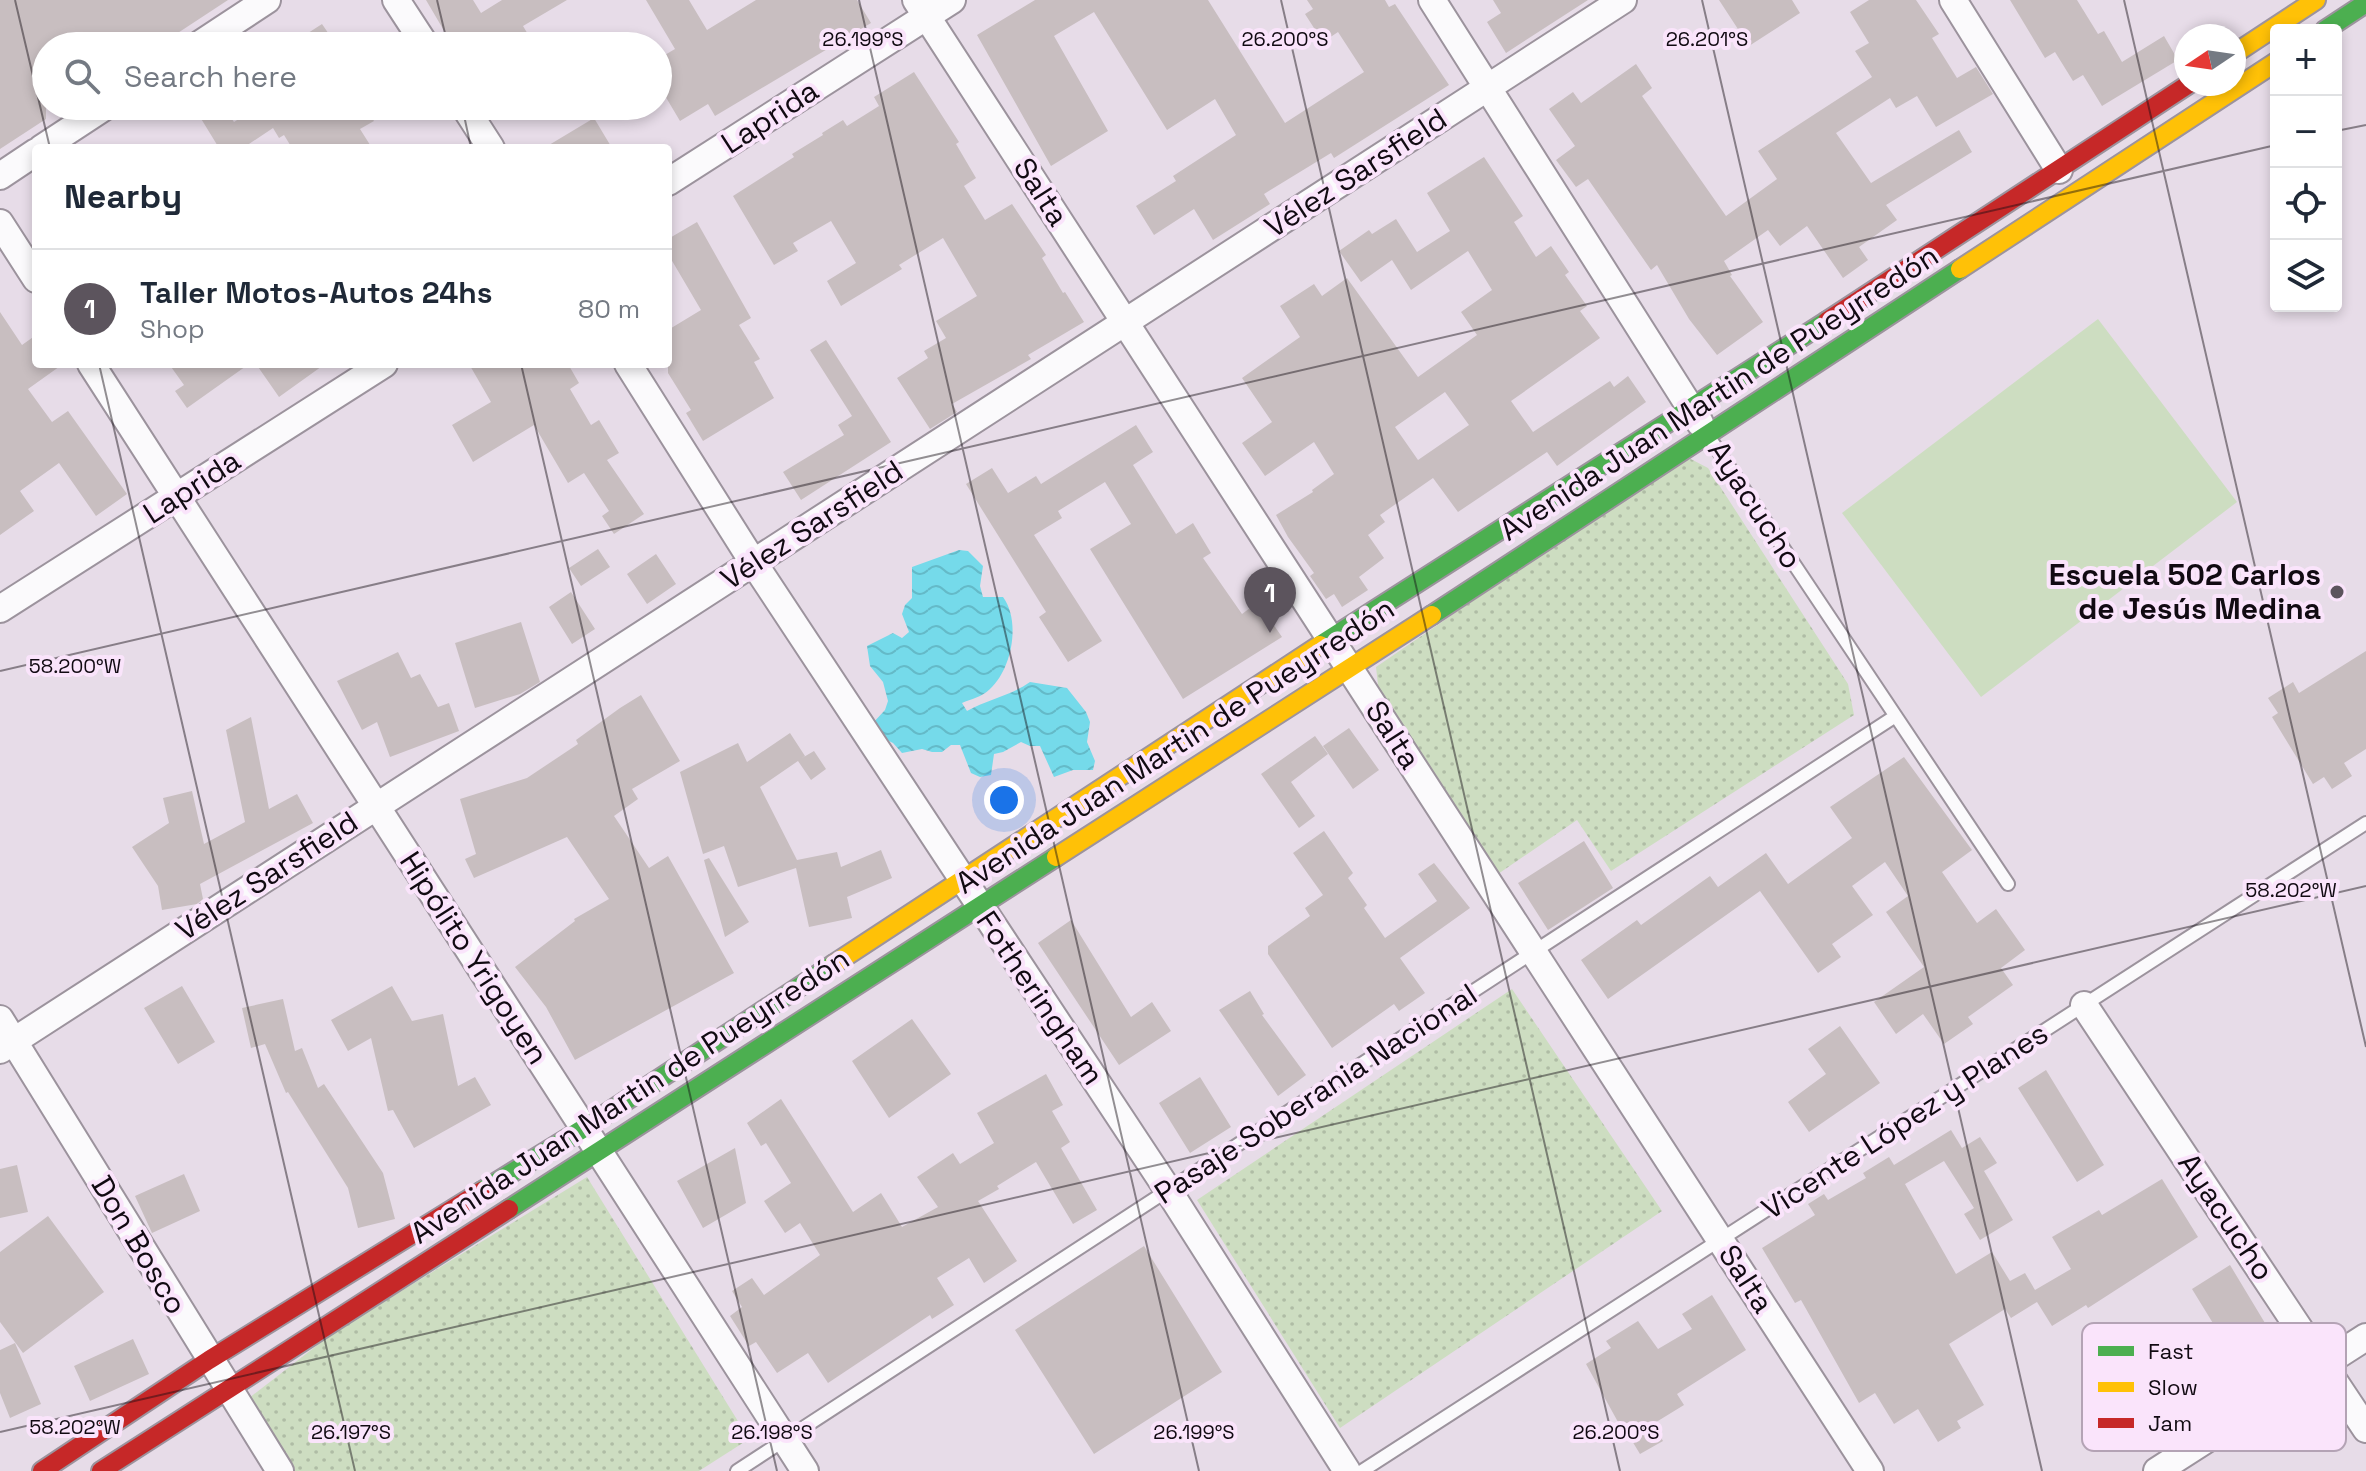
<!DOCTYPE html>
<meta charset="utf-8">
<style>
:root{--surface:#fff;--page:#f6f6f7;--text:#1f2937;--muted:#747a83;--line:#e0e1e3;--accent:#5c545d}
body{margin:0;font-family:"Space Grotesk",sans-serif;background:var(--page);color:var(--text)}
.controls{position:absolute;right:24px;top:24px;display:grid;overflow:hidden;border-radius:8px;box-shadow:0 4px 12px #0003}
.controls button{width:72px;height:72px;display:grid;place-items:center;padding:0;border:0;border-bottom:2px solid var(--line);background:var(--surface);color:var(--text);font:40px sans-serif}
.compass{position:absolute;left:2174px;top:24px;width:72px;height:72px;border-radius:50%;background:var(--surface);box-shadow:0 4px 12px #0003;rotate:257deg}
.you{position:absolute;left:1004px;top:800px;width:28px;height:28px;margin:-20px;border:6px solid #fff;border-radius:50%;background:#1a73e8;box-shadow:0 0 0 12px #1a73e833}
.badge{display:grid;place-items:center;width:52px;height:52px;border-radius:50%;background:var(--accent);color:#fff;font-size:26px;font-weight:700}
.pin{position:absolute;translate:-50% -66px;filter:drop-shadow(0 2px 4px #0008)}
.pin::after{content:'';position:absolute;top:42px;width:28px;height:24px;background:inherit;clip-path:polygon(0 0,100% 0,50% 100%)}
.list{margin:0;padding:0;list-style:none}
h2{display:flex;justify-content:space-between;align-items:center;height:104px;margin:0;padding:0 32px;font-size:34px}
h2 small{font-size:26px;font-weight:400;color:var(--muted)}
.list li{display:grid;grid-template-columns:52px 1fr auto;gap:24px;align-items:center;box-sizing:border-box;height:120px;padding:0 32px;border-top:2px solid var(--line)}
.list b{display:block;font-size:30px;white-space:nowrap}
.list p{margin:0;font-size:26px;white-space:nowrap;color:var(--muted)}
.list em{font-size:26px;font-style:normal;color:var(--muted)}
.icon{flex:none;width:44px;height:44px;fill:none;stroke:currentColor;stroke-width:2;stroke-linecap:round;stroke-linejoin:round}
.map{position:relative;flex:none;width:2366px;height:1471px;overflow:hidden}
.search{position:absolute;background:var(--surface);box-shadow:0 4px 12px #0003;left:32px;top:32px;width:640px;height:88px;display:flex;align-items:center;gap:20px;box-sizing:border-box;padding:0 28px;border-radius:44px;color:var(--muted);font-size:30px}
.panel{position:absolute;background:var(--surface);box-shadow:0 4px 12px #0003;left:32px;top:144px;width:640px;height:224px;border-radius:8px}
.map>svg:first-child{display:block}
.grass{fill:url(#grass-dots)}
.garden{fill:#cdddc1}
.water{fill:url(#water-waves)}
.building{fill:#c8bec0;fill-rule:evenodd}
.lines{fill:none;stroke-linecap:round;stroke-linejoin:round}
.lane-casing{stroke:#9c939d;stroke-width:16}
.street-casing{stroke:#9c939d;stroke-width:30}
.fast-casing{stroke:#9c939d;stroke-width:22}
.slow-casing{stroke:#9c939d;stroke-width:22}
.jam-casing{stroke:#9c939d;stroke-width:22}
.lane{stroke:#fbfafc;stroke-width:12}
.street{stroke:#fbfafc;stroke-width:26}
.fast{stroke:#4caf50;stroke-width:18}
.slow{stroke:#ffc107;stroke-width:18}
.jam{stroke:#c62828;stroke-width:18}
.ticks{fill:none;stroke:#110a12;stroke-width:2;stroke-opacity:0.45}
.poi-dot{fill:#5c545d;stroke:#fae4fb;stroke-width:3}
.labels{text-anchor:middle;stroke-width:8;stroke-linejoin:round;paint-order:stroke}
.street-label{font-size:30px;fill:#110a12;stroke:#fae4fb}
.poi-label{font-size:30px;font-weight:bold;fill:#110a12;stroke:#fae4fb;text-anchor:end}
.key{fill:#fae4fb;stroke:#b4a3b5;stroke-width:2}
.key-label{font-size:22px;fill:#110a12}
.ticks-label{font-size:20px;text-anchor:middle;fill:#110a12;stroke:#fae4fb;stroke-width:8;stroke-linejoin:round;paint-order:stroke}
</style>
<div class="map">
<svg width="2366" height="1471" viewBox="0 0 2366 1471">
<defs>
<pattern id="grass-dots" width="8" height="8" patternUnits="userSpaceOnUse" patternTransform="scale(2)"><rect width="8" height="8" fill="#cdddc1"/><path d="M2 2h.1M6 6h.1" fill="none" stroke="#afbca5" stroke-width="1.8" stroke-linecap="round"/></pattern>
<pattern id="water-waves" width="16" height="10" patternUnits="userSpaceOnUse" patternTransform="scale(2)"><rect width="16" height="10" fill="#75daea"/><path d="M0 5q4-4 8 0t8 0" fill="none" stroke="#64bac8"/></pattern>
</defs>
<rect width="100%" height="100%" fill="#e7dce8"/>
<path class="grass" d="M 1685,456 L 1708,468 L 1848,684 L 1854,715 L 1611,871 L 1577,820 L 1498,874 L 1380,703 L 1376,667 Z
M 1512,989 L 1662,1211 L 1340,1428 L 1197,1200 Z
M 587,1177 L 749,1439 L 699,1471 L 295,1471 L 249,1398 L 333,1333 Z"/>
<path class="garden" d="M 2098,319 L 2237,502 L 1981,697 L 1842,513 Z"/>
<path class="water" d="M 959,550 L 968,551 L 983,566 L 980,586 L 983,597 L 1003,597 C 1021,621 1012,669 990,689 C 982,697 971,699 962,703 L 967,711 C 988,699 1010,696 1030,682 L 1067,688 L 1086,712 L 1090,722 L 1087,742 L 1095,761 L 1093,770 L 1073,770 L 1054,777 L 1040,746 L 1030,746 L 1021,742 L 1003,752 L 994,754 L 991,775 L 980,777 L 971,773 L 960,745 L 951,745 L 942,752 L 932,752 L 922,749 L 902,753 L 893,743 L 875,734 L 872,724 L 885,710 L 888,701 L 883,682 L 870,666 L 867,646 L 893,633 L 902,638 L 909,632 L 902,614 L 905,605 L 912,598 L 912,567 Z"/>
<path class="building" d="M 0,0 L 228,0 L 158,46 L 46,46 L 46,119 L 0,149 Z
M 426,0 L 473,0 L 481,13 L 502,0 L 567,0 L 523,26 L 535,46 L 453,46 Z
M 646,0 L 689,0 L 707,30 L 756,0 L 857,0 L 871,23 L 715,116 L 708,104 L 680,121 L 658,84 L 658,59 L 675,49 Z
M 1035,0 L 1208,0 L 1285,123 L 1364,72 L 1338,32 L 1323,42 L 1305,14 L 1313,9 L 1307,0 L 1385,0 L 1389,7 L 1395,4 L 1449,85 L 1334,158 L 1331,153 L 1264,194 L 1270,204 L 1213,240 L 1194,209 L 1154,235 L 1136,206 L 1176,181 L 1173,176 L 1236,135 L 1215,99 L 1167,130 L 1094,12 L 1054,36 L 1108,131 L 1051,166 L 977,35 Z
M 1493,0 L 1588,0 L 1506,53 L 1487,22 L 1501,13 Z
M 1719,0 L 1792,0 L 1800,13 L 1749,46 Z
M 1869,0 L 1916,0 L 1939,34 L 1932,38 L 1957,78 L 1976,67 L 1993,94 L 1936,127 L 1917,96 L 1896,108 L 1890,98 L 1836,133 L 1871,183 L 1959,130 L 1972,152 L 1886,205 L 1897,220 L 1859,247 L 1868,260 L 1843,278 L 1807,226 L 1780,246 L 1768,230 L 1724,261 L 1732,275 L 1730,276 L 1763,322 L 1717,355 L 1689,319 L 1657,265 L 1651,270 L 1588,179 L 1576,187 L 1556,160 L 1575,146 L 1549,109 L 1573,92 L 1581,103 L 1636,64 L 1652,88 L 1642,96 L 1726,216 L 1777,179 L 1758,151 L 1872,77 L 1855,51 L 1869,43 L 1850,12 Z
M 2010,0 L 2077,0 L 2098,34 L 2104,31 L 2122,62 L 2164,36 L 2178,60 L 2102,106 L 2083,75 L 2073,81 L 2055,52 L 2045,58 Z
M 322,24 L 337,46 L 288,46 Z
M 914,72 L 959,142 L 956,144 L 976,178 L 964,186 L 985,220 L 1012,204 L 1046,255 L 1042,258 L 1063,293 L 1065,292 L 1084,322 L 1028,355 L 1031,359 L 952,404 L 957,412 L 930,429 L 897,378 L 928,358 L 924,351 L 946,338 L 936,321 L 977,296 L 943,238 L 899,265 L 902,269 L 841,306 L 827,281 L 856,263 L 831,221 L 793,243 L 798,251 L 774,265 L 733,196 L 794,157 L 792,154 L 823,135 L 822,133 L 843,120 L 847,126 L 879,106 L 874,97 Z
M 217,106 L 223,106 L 234,122 L 259,106 L 364,106 L 374,121 L 360,129 L 372,148 L 292,148 L 284,135 L 279,138 L 273,128 L 243,148 L 219,148 L 200,117 Z
M 594,118 L 612,148 L 544,148 Z
M 1484,157 L 1523,216 L 1514,222 L 1536,257 L 1551,246 L 1569,272 L 1565,275 L 1587,306 L 1580,311 L 1600,338 L 1511,401 L 1533,432 L 1610,381 L 1614,387 L 1628,376 L 1646,402 L 1557,466 L 1547,452 L 1458,512 L 1433,478 L 1380,515 L 1385,522 L 1368,535 L 1384,558 L 1359,577 L 1368,590 L 1342,607 L 1334,594 L 1326,599 L 1310,576 L 1314,573 L 1288,537 L 1276,515 L 1313,492 L 1312,490 L 1334,474 L 1314,442 L 1265,476 L 1242,443 L 1272,422 L 1242,378 L 1300,337 L 1280,306 L 1314,284 L 1322,296 L 1347,278 L 1418,377 L 1477,335 L 1461,312 L 1492,290 L 1468,251 L 1411,290 L 1392,260 L 1361,282 L 1339,251 L 1369,230 L 1372,234 L 1396,219 L 1417,252 L 1450,231 L 1427,193 ZM 1445,392 L 1469,425 L 1418,460 L 1395,427 Z
M 697,222 L 751,318 L 739,325 L 760,359 L 754,362 L 774,398 L 703,441 L 686,413 L 691,410 L 668,373 L 668,330 L 701,310 L 668,254 L 668,239 Z
M 0,312 L 22,345 L 36,335 L 36,364 L 63,364 L 28,389 L 52,422 L 68,411 L 127,494 L 96,516 L 59,463 L 20,491 L 34,511 L 0,535 Z
M 826,340 L 891,442 L 801,500 L 783,472 L 844,435 L 838,425 L 852,416 L 810,350 Z
M 169,364 L 249,364 L 187,408 L 175,391 L 184,385 Z
M 256,364 L 325,364 L 279,397 Z
M 469,364 L 568,364 L 579,383 L 570,389 L 591,425 L 599,420 L 619,453 L 607,460 L 644,514 L 614,534 L 602,516 L 609,511 L 584,473 L 568,483 L 534,425 L 473,462 L 452,425 L 491,402 Z
M 1136,425 L 1153,452 L 1133,465 L 1176,534 L 1193,523 L 1211,553 L 1203,558 L 1242,614 L 1258,602 L 1282,637 L 1183,699 L 1090,549 L 1131,524 L 1105,482 L 1058,511 L 1062,518 L 1034,535 L 1102,641 L 1068,662 L 1039,617 L 1046,612 L 966,484 L 992,468 L 1008,493 L 1036,476 L 1041,484 Z
M 598,549 L 610,567 L 581,586 L 569,568 Z
M 656,554 L 676,584 L 647,604 L 627,574 Z
M 571,592 L 595,629 L 572,644 L 549,607 Z
M 521,622 L 540,682 L 520,694 L 475,708 L 455,643 Z
M 2366,651 L 2366,749 L 2344,763 L 2352,776 L 2332,789 L 2324,777 L 2313,784 L 2272,717 L 2278,713 L 2268,698 L 2293,682 L 2299,693 Z
M 398,652 L 411,678 L 420,674 L 438,707 L 449,703 L 459,731 L 390,757 L 377,722 L 362,730 L 337,681 Z
M 641,695 L 680,761 L 632,789 L 638,799 L 614,816 L 649,868 L 668,856 L 734,973 L 575,1060 L 546,1007 L 515,967 L 575,921 L 574,919 L 609,899 L 567,837 L 474,878 L 465,859 L 476,854 L 460,799 L 527,778 L 578,744 L 576,740 L 620,708 Z
M 251,717 L 269,809 L 297,794 L 313,823 L 200,884 L 203,899 L 197,904 L 162,910 L 158,886 L 132,847 L 169,823 L 163,798 L 192,791 L 204,844 L 245,822 L 226,730 Z
M 1349,728 L 1379,770 L 1353,789 L 1323,746 Z
M 790,733 L 805,756 L 802,758 L 814,751 L 826,769 L 811,780 L 798,761 L 760,787 L 797,860 L 837,852 L 841,867 L 881,850 L 892,878 L 847,897 L 852,918 L 809,927 L 796,868 L 738,887 L 724,846 L 703,854 L 680,772 L 738,743 L 747,762 Z
M 1315,736 L 1328,754 L 1291,782 L 1315,816 L 1299,828 L 1261,774 Z
M 1904,757 L 1972,850 L 1942,872 L 1977,923 L 1996,909 L 2025,950 L 2001,968 L 2013,985 L 1968,1017 L 1973,1024 L 1944,1044 L 1923,1014 L 1896,1034 L 1874,1002 L 1924,967 L 1886,912 L 1908,896 L 1885,862 L 1852,886 L 1873,915 L 1832,944 L 1841,957 L 1818,973 L 1760,891 L 1608,999 L 1581,960 L 1637,920 L 1641,925 L 1710,876 L 1718,887 L 1766,853 L 1788,884 L 1852,838 L 1830,807 Z
M 1324,831 L 1353,873 L 1348,878 L 1367,905 L 1364,908 L 1385,938 L 1437,901 L 1418,874 L 1434,863 L 1470,908 L 1400,958 L 1425,993 L 1399,1011 L 1394,1004 L 1332,1048 L 1268,954 L 1268,946 L 1310,916 L 1305,908 L 1323,895 L 1293,853 Z
M 1584,841 L 1613,888 L 1548,930 L 1518,883 Z
M 709,858 L 749,922 L 725,937 L 704,860 Z
M 1071,920 L 1131,1017 L 1152,1002 L 1171,1031 L 1119,1065 L 1038,943 Z
M 182,986 L 215,1042 L 178,1064 L 144,1008 Z
M 392,986 L 412,1021 L 443,1014 L 458,1086 L 475,1077 L 491,1105 L 414,1148 L 393,1110 L 388,1111 L 371,1038 L 348,1051 L 331,1020 Z
M 1250,991 L 1264,1014 L 1262,1015 L 1306,1075 L 1278,1096 L 1219,1010 Z
M 283,999 L 295,1051 L 302,1048 L 318,1088 L 324,1084 L 383,1173 L 395,1219 L 358,1228 L 348,1188 L 288,1092 L 286,1093 L 265,1044 L 251,1048 L 242,1008 Z
M 912,1019 L 951,1074 L 889,1118 L 852,1061 Z
M 1840,1026 L 1880,1083 L 1809,1132 L 1788,1102 L 1826,1074 L 1808,1049 Z
M 2046,1070 L 2104,1165 L 2077,1182 L 2018,1088 Z
M 1046,1074 L 1063,1105 L 1052,1111 L 1070,1142 L 1061,1148 L 1097,1210 L 1073,1224 L 1036,1162 L 997,1186 L 999,1189 L 978,1201 L 1017,1261 L 984,1283 L 969,1258 L 937,1278 L 954,1305 L 932,1319 L 930,1315 L 828,1383 L 808,1353 L 777,1373 L 756,1342 L 749,1346 L 730,1316 L 742,1307 L 732,1291 L 752,1278 L 764,1295 L 820,1255 L 800,1223 L 785,1233 L 764,1201 L 791,1183 L 766,1143 L 761,1146 L 747,1123 L 781,1099 L 853,1212 L 881,1193 L 902,1227 L 938,1207 L 917,1177 L 953,1153 L 960,1164 L 994,1143 L 977,1113 Z
M 1200,1077 L 1231,1127 L 1190,1153 L 1159,1103 Z
M 1951,1130 L 1962,1148 L 1980,1137 L 1997,1163 L 1984,1171 L 2013,1220 L 1980,1240 L 1964,1214 L 1974,1208 L 1944,1161 L 1905,1184 L 1956,1274 L 1992,1252 L 2010,1281 L 2025,1273 L 2035,1290 L 2071,1269 L 2052,1237 L 2099,1210 L 2102,1215 L 2162,1179 L 2198,1237 L 2088,1308 L 2086,1305 L 2052,1326 L 2037,1302 L 2011,1318 L 2005,1309 L 1949,1344 L 1984,1405 L 1957,1421 L 1961,1428 L 1938,1442 L 1918,1409 L 1894,1424 L 1875,1393 L 1859,1403 L 1801,1300 L 1795,1303 L 1762,1248 L 1815,1215 L 1808,1204 L 1824,1194 L 1828,1200 L 1866,1178 L 1863,1173 L 1889,1157 L 1894,1165 Z
M 735,1148 L 746,1203 L 703,1228 L 677,1181 Z
M 17,1165 L 28,1212 L 0,1218 L 0,1169 Z
M 184,1174 L 200,1211 L 152,1233 L 135,1196 Z
M 48,1216 L 104,1292 L 23,1353 L 0,1322 L 0,1252 Z
M 1144,1246 L 1222,1372 L 1094,1454 L 1015,1330 Z
M 2230,1265 L 2271,1333 L 2268,1334 L 2284,1360 L 2249,1382 L 2192,1289 Z
M 1712,1295 L 1746,1350 L 1677,1394 L 1684,1405 L 1653,1424 L 1663,1441 L 1640,1454 L 1620,1421 L 1618,1422 L 1586,1364 L 1611,1348 L 1606,1341 L 1638,1321 L 1658,1349 L 1692,1329 L 1682,1314 Z
M 133,1339 L 149,1374 L 90,1401 L 74,1366 Z
M 15,1343 L 41,1404 L 10,1418 L 0,1393 L 0,1350 Z"/>
<g class="lines">
<defs>
<path id="lane" d="M 1709,437 L 2008,884
M 737,1471 L 1894,717
M 1362,1471 L 2366,823"/>
<path id="street" d="M 396,0 L 426,46
M 916,0 L 1870,1471
M 1432,0 L 1700,423
M 1953,0 L 2059,170
M 197,46 L 267,0
M 464,106 L 491,148
M 42,148 L 106,106
M 0,176 L 36,152
M 668,182 L 952,0
M 0,223 L 36,279
M 91,364 L 805,1471
M 628,364 L 753,562 L 1168,1190 L 1347,1471
M 0,609 L 384,364
M 2084,1005 L 2366,1429
M 0,1019 L 280,1471
M 0,1050 L 1623,0
M 2157,1471 L 2366,1337"/>
<path id="fast" d="M 2325,30 L 2366,3
M 1432,615 L 1960,269
M 1320,645 L 1827,321
M 482,1191 L 589,1125 L 834,964
M 509,1209 L 1056,857"/>
<path id="slow" d="M 2234,54 L 2316,0
M 1960,269 L 2276,62
M 1056,857 L 1432,615
M 834,964 L 1320,645"/>
<path id="jam" d="M 1827,321 L 2189,84
M 42,1471 L 209,1360 L 482,1191
M 101,1471 L 509,1209"/>
</defs>
<use href="#lane" class="lane-casing"/>
<use href="#street" class="street-casing"/>
<use href="#fast" class="fast-casing"/>
<use href="#slow" class="slow-casing"/>
<use href="#jam" class="jam-casing"/>
<use href="#lane" class="lane"/>
<use href="#street" class="street"/>
<use href="#fast" class="fast"/>
<use href="#slow" class="slow"/>
<use href="#jam" class="jam"/>
</g>
<path class="ticks" d="M 15,0 L 50,148M 437,0 L 448,46M 859,0 L 1199,1471M 1281,0 L 1620,1471M 1702,0 L 2042,1471M 2124,0 L 2366,1047M 462,106 L 471,148M 2336,131 L 2366,125M 99,364 L 355,1471M 521,364 L 777,1471M 0,671 L 2276,145M 0,1432 L 2366,886"/>
<circle class="poi-dot" cx="2337" cy="592" r="8"/>
<g class="labels">
<g class="street-label">
<text transform="translate(770 117) rotate(-33)" y="10">Laprida</text>
<text transform="translate(1356 173) rotate(-33)" y="10">Vélez Sarsfield</text>
<text transform="translate(1041 192) rotate(57)" y="10">Salta</text>
<text transform="translate(1719 393) rotate(-33)" y="10">Avenida Juan Martin de Pueyrredón</text>
<text transform="translate(192 487) rotate(-33)" y="10">Laprida</text>
<text transform="translate(1755 505) rotate(57)" y="10">Ayacucho</text>
<text transform="translate(812 525) rotate(-33)" y="10">Vélez Sarsfield</text>
<text transform="translate(1393 735) rotate(57)" y="10">Salta</text>
<text transform="translate(1175 746) rotate(-33)" y="10">Avenida Juan Martin de Pueyrredón</text>
<text transform="translate(267 876) rotate(-33)" y="10">Vélez Sarsfield</text>
<text transform="translate(474 958) rotate(57)" y="10">Hipólito Yrigoyen</text>
<text transform="translate(1040 998) rotate(56)" y="10">Fotheringham</text>
<text transform="translate(1316 1094) rotate(-33)" y="10">Pasaje Soberania Nacional</text>
<text transform="translate(630 1096) rotate(-33)" y="10">Avenida Juan Martin de Pueyrredón</text>
<text transform="translate(1905 1121) rotate(-33)" y="10">Vicente López y Planes</text>
<text transform="translate(2226 1217) rotate(56)" y="10">Ayacucho</text>
<text transform="translate(139 1245) rotate(59)" y="10">Don Bosco</text>
<text transform="translate(1746 1279) rotate(57)" y="10">Salta</text>
</g>
<g class="poi-label">
<text x="2321" y="585">Escuela 502 Carlos<tspan x="2321" dy="34">de Jesús Medina</tspan></text>
</g>
</g>
<rect x="2082" y="1323" width="264" height="128" rx="12" class="key"/>
<rect x="2098" y="1346" width="36" height="10" fill="#4caf50"/>
<rect x="2098" y="1382" width="36" height="10" fill="#ffc107"/>
<rect x="2098" y="1418" width="36" height="10" fill="#c62828"/>
<g class="key-label">
<text x="2148" y="1359">Fast</text>
<text x="2148" y="1395">Slow</text>
<text x="2148" y="1431">Jam</text>
</g>
<g class="ticks-label">
<text x="863" y="46">26.199°S</text>
<text x="1285" y="46">26.200°S</text>
<text x="1707" y="46">26.201°S</text>
<text x="75" y="673">58.200°W</text>
<text x="2291" y="897">58.202°W</text>
<text x="75" y="1434">58.202°W</text>
<text x="351" y="1439">26.197°S</text>
<text x="772" y="1439">26.198°S</text>
<text x="1194" y="1439">26.199°S</text>
<text x="1616" y="1439">26.200°S</text>
</g>
</svg>
<div class="controls">
<button>+</button>
<button>−</button>
<button><svg class="icon" aria-label="locate" viewBox="0 0 24 24"><circle cx="12" cy="12" r="6"/><path d="M12 2v4M12 18v4M2 12h4M18 12h4"/></svg></button>
<button><svg class="icon" aria-label="layers" viewBox="0 0 24 24"><path d="M12 4l9 5-9 5-9-5zM3 14l9 5 9-5"/></svg></button>
</div>
<svg class="compass" viewBox="-18 -18 36 36"><path d="M0-13l5 13h-10z" fill="#e53935"/><path d="M0 13l5-13h-10z" fill="#747a83"/></svg>
<div class="you"></div>
<div class="pin badge" style="left:1270px;top:633px">1</div>
<div class="search"><svg class="icon" aria-label="search" viewBox="0 0 24 24"><circle cx="10" cy="10" r="6"/><path d="M15 15l6 6"/></svg>Search here</div>
<section class="panel">
<h2>Nearby<small></small></h2>
<ul class="list">
<li><span class="badge">1</span><div><b>Taller Motos-Autos 24hs</b><p>Shop</p></div><em>80 m</em></li>
</ul>
</section>
</div>
